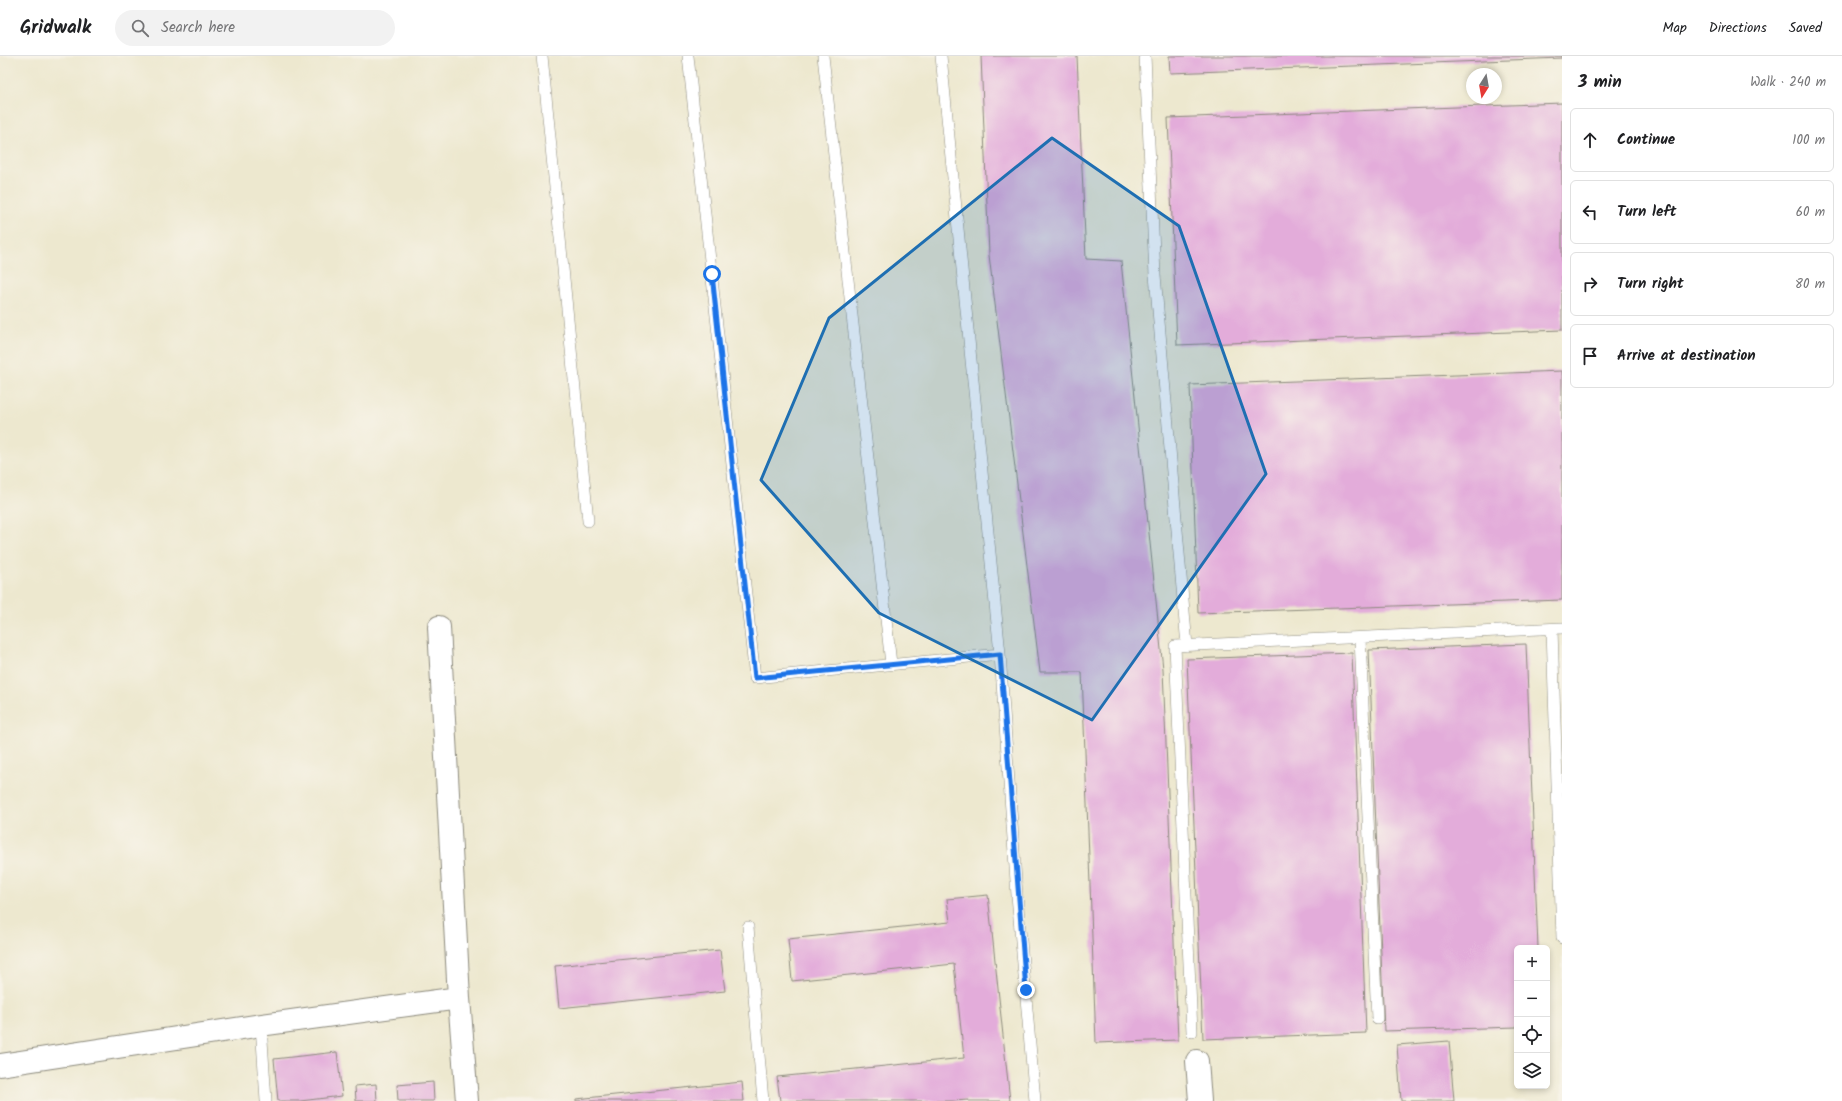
<!DOCTYPE html>
<meta charset="utf-8">
<style>
:root{--surface:#fff;--page:#f2f2f2;--text:#202124;--muted:#757577;--line:#e0e0e0}
body{margin:0;font-family:Kalam,sans-serif;background:var(--page);color:var(--text)}
.controls{position:absolute;right:12px;bottom:12px;display:grid;overflow:hidden;border-radius:6px;box-shadow:0 2px 6px #0003}
.controls button{width:36px;height:36px;display:grid;place-items:center;padding:0;border:0;border-bottom:1px solid var(--line);background:var(--surface);color:var(--text);font:20px sans-serif}
.compass{position:absolute;left:1466px;top:12px;width:36px;height:36px;border-radius:50%;background:var(--surface);box-shadow:0 2px 6px #0003;rotate:191deg}
.stop{position:absolute;width:12px;height:12px;margin:-9px;border:3px solid #1a73e8;border-radius:50%;background:#fff}
.stop.end{background:#1a73e8;border-color:#fff;box-shadow:0 1px 4px #0008}
.list{margin:0;padding:0;list-style:none}
h2{display:flex;justify-content:space-between;align-items:center;height:52px;margin:0;padding:0 16px;font-size:17px}
h2 small{font-size:13px;font-weight:400;color:var(--muted)}
.list li{display:grid;grid-template-columns:26px 1fr auto;gap:12px;align-items:center;box-sizing:border-box;height:64px;margin:0 8px 8px;padding:0 8px;border:1px solid var(--line);border-radius:6px}
.list b{display:block;font-size:15px;white-space:nowrap}
.list em{font-size:13px;font-style:normal;color:var(--muted)}
.icon{flex:none;width:22px;height:22px;fill:none;stroke:currentColor;stroke-width:2;stroke-linecap:round;stroke-linejoin:round}
.map{position:relative;flex:none;width:1562px;height:1045px;overflow:hidden}
header{display:flex;align-items:center;gap:24px;box-sizing:border-box;height:56px;padding:0 20px;background:var(--surface);border-bottom:1px solid var(--line)}
header strong{font-size:19px}
nav{display:flex;gap:22px;margin-inline-start:auto;font-size:14px}
.search{width:280px;height:36px;background:var(--page);display:flex;align-items:center;gap:10px;box-sizing:border-box;padding:0 14px;border-radius:22px;color:var(--muted);font-size:15px}
main{display:flex}
aside{flex:1;background:var(--surface)}
.map>svg:first-child{display:block}
.building{fill:#e3acda}
.lines{fill:none;stroke-linecap:round;stroke-linejoin:round}
.lane-casing{stroke:#8c8a7d;stroke-width:12}
.street-casing{stroke:#8c8a7d;stroke-width:24}
.lane{stroke:#fff;stroke-width:11}
.street{stroke:#fff;stroke-width:22}
.route{stroke:#1a73e8;stroke-width:5}
.marked{fill:#1f6fb2;fill-opacity:0.2;stroke:#1f6fb2;stroke-width:3;stroke-linejoin:round}
</style>
<header>
<strong>Gridwalk</strong>
<div class="search"><svg class="icon" aria-label="search" viewBox="0 0 24 24"><circle cx="10" cy="10" r="6"/><path d="M15 15l6 6"/></svg>Search here</div>
<nav><a>Map</a><a>Directions</a><a>Saved</a></nav>
</header>
<main>
<div class="map">
<svg width="1562" height="1045" viewBox="0 0 1562 1045">
<rect width="100%" height="100%" fill="#f7f3e8"/>
<filter id="ink" filterUnits="userSpaceOnUse"><feTurbulence type="fractalNoise" baseFrequency=".025" numOctaves="2"/><feDisplacementMap in="SourceGraphic" scale="8" xChannelSelector="R" yChannelSelector="G"/><feConvolveMatrix kernelMatrix="1 2 1 2 8 2 1 2 1" color-interpolation-filters="sRGB"/></filter>
<filter id="wash" filterUnits="userSpaceOnUse"><feTurbulence type="fractalNoise" baseFrequency=".012" numOctaves="4" result="noise"/><feDisplacementMap in="SourceGraphic" scale="16" xChannelSelector="R" yChannelSelector="G"/><feGaussianBlur stdDeviation="0.9" result="paint"/><feColorMatrix in="noise" values="0 0 0 0 0 0 0 0 0 0 0 0 0 0 0 0 0 1.4 0 .05"/><feComposite in="paint" operator="in"/></filter>
<g filter="url(#wash)">
<rect width="100%" height="100%" fill="#ede8cf"/>
<g id="blocks">
<path class="building" d="M 981,0 L 1077,0 L 1086,203 L 1121,205 L 1163,613 L 1178,984 L 1096,987 L 1082,616 L 1040,616 L 989,199 Z
M 1169,0 L 1562,0 L 1562,2 L 1170,17 Z
M 1562,47 L 1562,274 L 1177,289 L 1168,62 Z
M 1562,315 L 1562,544 L 1198,557 L 1190,329 Z
M 1526,588 L 1538,892 L 1517,892 L 1517,971 L 1384,975 L 1369,594 Z
M 1352,597 L 1366,977 L 1203,983 L 1187,603 Z
M 988,839 L 1010,1045 L 968,1045 L 968,1044 L 954,1045 L 780,1045 L 777,1021 L 964,1002 L 954,908 L 792,925 L 788,883 L 950,866 L 947,843 Z
M 720,894 L 725,935 L 559,952 L 555,910 Z
M 1449,985 L 1454,1045 L 1401,1045 L 1397,989 Z
M 337,996 L 342,1040 L 300,1045 L 278,1045 L 274,1003 Z
M 433,1026 L 434,1045 L 398,1045 L 397,1029 Z
M 742,1026 L 744,1045 L 576,1045 L 576,1043 Z
M 376,1028 L 377,1045 L 356,1045 L 355,1030 Z"/>
</g>
</g>
<g filter="url(#ink)">
<use href="#blocks" fill-opacity="0" stroke="#8c8a7d" stroke-width="1"/>
<g class="lines">
<defs>
<path id="lane" d="M 542,0 L 588,465
M 688,0 L 755,622 L 1000,598 L 941,0
M 823,0 L 891,608
M 1145,0 L 1155,219 L 1187,590
M 1552,573 L 1562,882
M 1360,582 L 1377,963
M 1000,598 L 1017,839 L 1035,1045
M 748,871 L 763,1045
M 261,969 L 266,1045
M 1192,976 L 1175,590 L 1562,572"/>
<path id="street" d="M 439,571 L 459,942 L 467,1045
M 1197,1005 L 1200,1045
M 0,1009 L 261,969 L 459,942"/>
</defs>
<use href="#lane" class="lane-casing"/>
<use href="#street" class="street-casing"/>
<use href="#lane" class="lane"/>
<use href="#street" class="street"/>
</g>
</g>
<g class="lines" filter="url(#ink)">
<path class="route" d="M 712,218 L 755,622 L 1000,598 L 1026,934"/>
</g>
<path class="marked" d="M 1052,82 L 1179,170 L 1266,418 L 1092,664 L 879,557 L 761,424 L 829,262 Z"/>
</svg>
<div class="controls">
<button>+</button>
<button>−</button>
<button><svg class="icon" aria-label="locate" viewBox="0 0 24 24"><circle cx="12" cy="12" r="6"/><path d="M12 2v4M12 18v4M2 12h4M18 12h4"/></svg></button>
<button><svg class="icon" aria-label="layers" viewBox="0 0 24 24"><path d="M12 4l9 5-9 5-9-5zM3 14l9 5 9-5"/></svg></button>
</div>
<svg class="compass" viewBox="-18 -18 36 36"><path d="M0-13l5 13h-10z" fill="#e53935"/><path d="M0 13l5-13h-10z" fill="#757577"/></svg>
<div class="stop" style="left:712px;top:218px"></div>
<div class="stop end" style="left:1026px;top:934px"></div>
</div>
<aside>
<h2>3 min<small>Walk · 240 m</small></h2>
<ul class="list">
<li><svg class="icon" aria-label="ahead" viewBox="0 0 24 24"><path d="M12 20V5M6 11l6-6 6 6"/></svg><div><b>Continue</b></div><em>100 m</em></li>
<li><svg class="icon" aria-label="left" viewBox="0 0 24 24"><path d="M17 20v-9H6M10 6l-5 5 5 5"/></svg><div><b>Turn left</b></div><em>60 m</em></li>
<li><svg class="icon" aria-label="right" viewBox="0 0 24 24"><path d="M7 20v-9h11M14 6l5 5-5 5"/></svg><div><b>Turn right</b></div><em>80 m</em></li>
<li><svg class="icon" aria-label="arrive" viewBox="0 0 24 24"><path d="M6 21V4h12l-3 4 3 4H6"/></svg><div><b>Arrive at destination</b></div></li>
</ul>
</aside>
</main>
